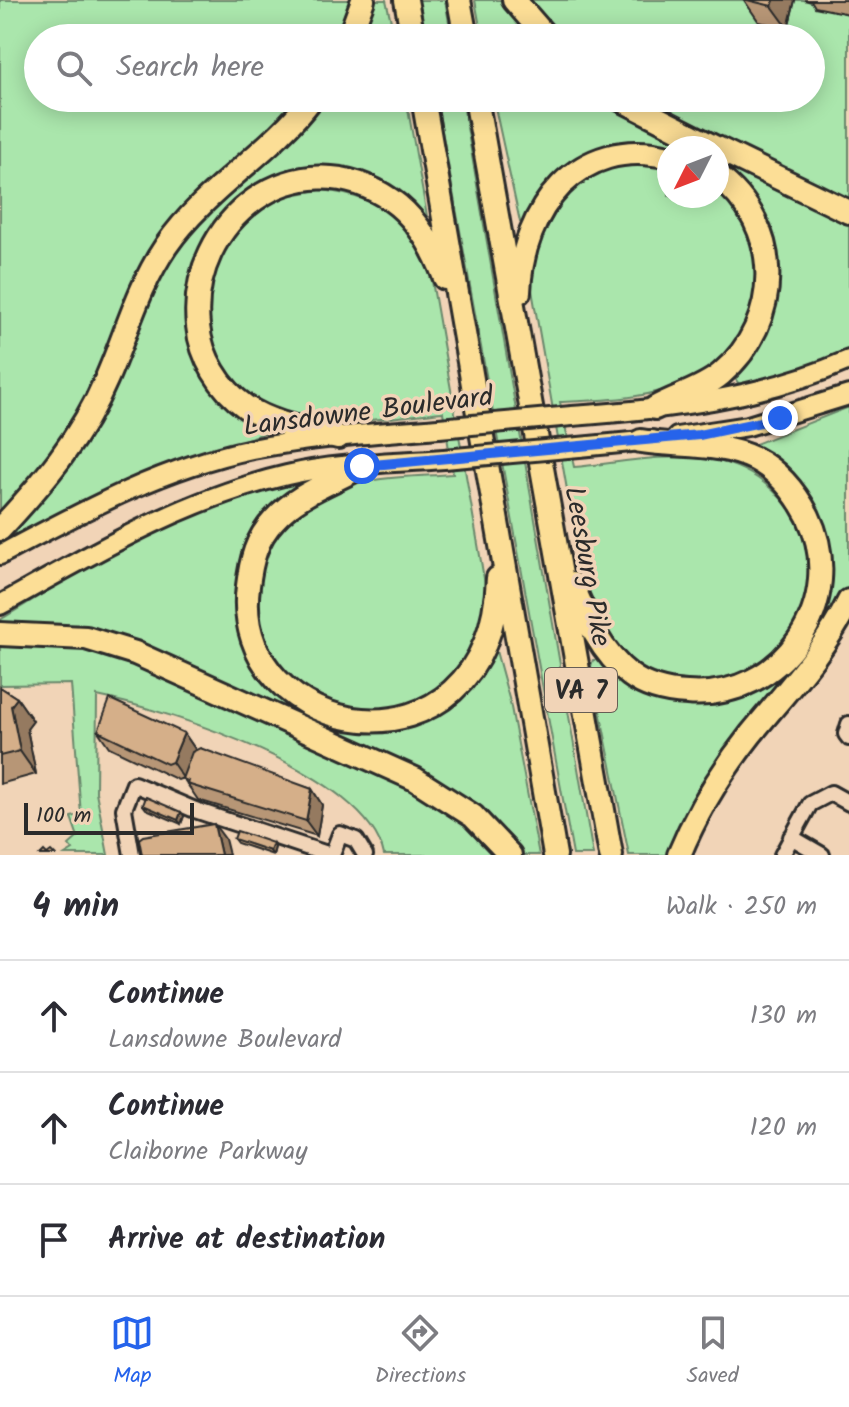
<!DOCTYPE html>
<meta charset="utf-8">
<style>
:root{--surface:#fff;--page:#f2f2f3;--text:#2b2b33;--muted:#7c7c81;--line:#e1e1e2;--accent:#2563eb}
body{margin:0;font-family:Kalam,sans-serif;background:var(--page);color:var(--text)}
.compass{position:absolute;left:657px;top:136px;width:72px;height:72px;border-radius:50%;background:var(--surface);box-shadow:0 4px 20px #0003;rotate:228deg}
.scale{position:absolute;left:24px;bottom:20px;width:170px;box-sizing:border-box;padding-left:8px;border:4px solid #2b2b2b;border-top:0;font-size:22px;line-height:28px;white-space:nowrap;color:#2b2b2b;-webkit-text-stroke:6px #f1d4b7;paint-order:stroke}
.stop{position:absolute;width:24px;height:24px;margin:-18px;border:6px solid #2563eb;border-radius:50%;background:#fff}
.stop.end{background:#2563eb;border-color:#fff;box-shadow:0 2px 8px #0008}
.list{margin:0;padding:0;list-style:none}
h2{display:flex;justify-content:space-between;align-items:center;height:104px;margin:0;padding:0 32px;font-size:34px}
h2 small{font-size:26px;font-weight:400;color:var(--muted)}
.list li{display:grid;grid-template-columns:52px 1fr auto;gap:24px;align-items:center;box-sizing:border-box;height:112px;padding:0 32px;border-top:2px solid var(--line)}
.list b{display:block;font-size:30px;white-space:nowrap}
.list p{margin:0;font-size:26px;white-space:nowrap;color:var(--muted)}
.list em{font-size:26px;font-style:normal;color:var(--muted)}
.icon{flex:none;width:44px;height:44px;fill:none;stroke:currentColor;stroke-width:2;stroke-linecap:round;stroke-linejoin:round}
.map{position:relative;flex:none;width:849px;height:855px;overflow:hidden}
.search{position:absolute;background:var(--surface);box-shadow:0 4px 20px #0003;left:24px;right:24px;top:24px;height:88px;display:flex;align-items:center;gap:20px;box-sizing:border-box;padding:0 28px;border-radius:44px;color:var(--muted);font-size:30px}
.sheet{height:440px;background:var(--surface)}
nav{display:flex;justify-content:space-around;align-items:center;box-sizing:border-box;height:112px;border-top:2px solid var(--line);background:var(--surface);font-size:22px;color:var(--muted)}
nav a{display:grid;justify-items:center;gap:4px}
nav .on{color:var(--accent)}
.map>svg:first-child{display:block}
.green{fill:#aae6ac;stroke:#6a886c;stroke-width:2}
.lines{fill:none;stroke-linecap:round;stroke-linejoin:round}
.minor-casing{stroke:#2b2b2b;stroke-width:20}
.major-casing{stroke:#2b2b2b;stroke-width:24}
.highway-casing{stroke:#2b2b2b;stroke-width:28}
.minor{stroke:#f1d4b7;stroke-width:14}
.major{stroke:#fcde96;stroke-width:18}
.highway{stroke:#fcde96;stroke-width:22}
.major-bridge-casing{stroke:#2b2b2b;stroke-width:24;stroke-linecap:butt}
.major-bridge{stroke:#fcde96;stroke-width:18}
.wall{fill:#b79676;stroke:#2b2b2b;stroke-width:2}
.shaded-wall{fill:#957a60;stroke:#2b2b2b;stroke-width:2}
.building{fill:#d5af89;stroke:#2b2b2b;stroke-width:2}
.route{stroke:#2563eb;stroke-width:10}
.labels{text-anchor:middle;stroke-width:7;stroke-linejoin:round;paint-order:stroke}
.shield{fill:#f1d4b7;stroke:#665e55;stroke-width:2}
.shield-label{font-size:26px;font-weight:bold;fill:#2b2b2b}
.street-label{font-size:28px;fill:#2b2b2b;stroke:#f1d4b7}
</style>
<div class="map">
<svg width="849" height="855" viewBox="0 0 849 855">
<rect width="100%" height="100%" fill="#f1d4b7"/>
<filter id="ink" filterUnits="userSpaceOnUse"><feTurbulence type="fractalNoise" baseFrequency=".0125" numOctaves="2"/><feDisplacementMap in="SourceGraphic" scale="16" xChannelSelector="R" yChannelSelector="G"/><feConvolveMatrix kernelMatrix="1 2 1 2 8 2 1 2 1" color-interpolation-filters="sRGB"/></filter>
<g filter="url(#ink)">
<path class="green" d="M 0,0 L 357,0 L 343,38 L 38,38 L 38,98 L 306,98 L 195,197 L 81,412 L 57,452 L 0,519 Z
M 366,0 L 386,0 L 395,38 L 352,38 Z
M 418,0 L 445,0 L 452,38 L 425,38 Z
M 475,0 L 504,0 L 535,38 L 482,38 Z
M 526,0 L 849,0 L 849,201 L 640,98 L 811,98 L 811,38 L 561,38 Z
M 317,98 L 406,98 L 430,233 L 330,173 L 212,230 L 198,255 L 190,281 L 196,349 L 274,430 L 158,468 L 0,547 L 23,519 L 175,248 Z
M 436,98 L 462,98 L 593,855 L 573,855 Z
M 493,98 L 603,98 L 696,148 L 661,146 L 542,196 L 523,222 L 520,222 Z
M 717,158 L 849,223 L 849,352 L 815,366 L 741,387 L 732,374 L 777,271 L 717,167 Z
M 639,161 L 669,166 L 669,196 L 717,196 L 717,189 C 734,207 750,226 756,251 C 768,301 740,358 693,380 C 650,399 606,400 560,402 L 574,467 C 618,463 664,453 707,459 C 794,471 842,571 787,642 C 772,662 748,672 725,677 C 644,696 608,651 583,581 L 529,273 L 545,219 L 576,183 L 607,167 Z
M 321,190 C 383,197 413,222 432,281 L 486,590 C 484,632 474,657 443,685 C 396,727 329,716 285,674 C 279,668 275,656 270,648 C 237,588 271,513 333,490 C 371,476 414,477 453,474 L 443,412 C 387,417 321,433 269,407 C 187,368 191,246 268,203 C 284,195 304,193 321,190 Z
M 849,407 L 849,587 L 830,623 L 669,855 L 629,855 L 591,666 L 593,660 L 597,660 L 625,685 L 653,699 L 689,705 L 723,701 L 812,636 L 824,612 L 831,584 L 823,523 L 807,497 L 748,447 Z
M 294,484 L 296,490 L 250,542 L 257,661 L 369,729 L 417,723 L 434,715 L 476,682 L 496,651 L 510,702 L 539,855 L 516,855 L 494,828 L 146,653 L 0,629 L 0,620 C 91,565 186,498 294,484 Z
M 0,643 L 61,643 L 122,657 L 432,793 L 500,855 L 384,855 C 368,774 169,710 97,696 L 96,792 L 108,855 L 65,855 L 73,850 L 69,845 L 78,837 L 71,817 L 81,815 L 71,684 L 0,685 Z"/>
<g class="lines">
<defs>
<path id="minor" d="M 849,724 L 846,734 L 849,738
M 791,837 L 822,855
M 132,855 L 124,809 L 134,784 L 195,810 L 330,855
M 332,855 L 340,834 L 356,840 L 365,855
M 782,855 L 810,804 L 831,793 L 849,803"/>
<path id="major" d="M 572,416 C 668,409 759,399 849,360
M 677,437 L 748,426 L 849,395
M 579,447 L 652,440
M 0,555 C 81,512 161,468 252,449 C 314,437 377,433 439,428
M 0,605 C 92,554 183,499 287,475 C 337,463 392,463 444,459"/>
<path id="highway" d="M 406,0 L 413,38
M 459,0 L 466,38
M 514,0 L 547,38
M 349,38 L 363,0
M 423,98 L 555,855
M 476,98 L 611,855
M 618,98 L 716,148
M 717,148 L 849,212
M 519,292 C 522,209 578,135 669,157
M 655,408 C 676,396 702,390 721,374 C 783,322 784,225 717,176
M 338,437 C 306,429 273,425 246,407 C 220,389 201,357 198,326 C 187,221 297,135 391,200 C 417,218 434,249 445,278
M 362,466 C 332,483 298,493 274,520 C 256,539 251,561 248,586 C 228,741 489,791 498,578
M 0,529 C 42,484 82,437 106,380 C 126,335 138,287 166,246 C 206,188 270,154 312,98
M 572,584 C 586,618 601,653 630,675 C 647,688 667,692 687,693 C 783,701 849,601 808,516 C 796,493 778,471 755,459 C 721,442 678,447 641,441
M 0,634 L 86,638 L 135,653 L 415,779 L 473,816 L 510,855
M 679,855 C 697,811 721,772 751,734 C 786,691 824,652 849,601"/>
</defs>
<use href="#minor" class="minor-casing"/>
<use href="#major" class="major-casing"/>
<use href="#highway" class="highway-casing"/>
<use href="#minor" class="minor"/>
<use href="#major" class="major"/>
<use href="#highway" class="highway"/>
<defs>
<path id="major-bridge" d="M 439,428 L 572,416
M 444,459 L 579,447"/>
</defs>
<use href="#major-bridge" class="major-bridge-casing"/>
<use href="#major-bridge" class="major-bridge"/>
</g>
<path class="wall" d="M 744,0 L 795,0 L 788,28 L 759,22 Z
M 804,0 L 849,0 L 849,14 L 815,7 L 812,2 Z
M 0,687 L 17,698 L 33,721 L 27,729 L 36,774 L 0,784 Z
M 98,731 L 184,733 L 195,749 L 194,751 L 312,789 L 322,805 L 317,836 L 198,800 L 183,778 L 178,780 L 109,747 Z
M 143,805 L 184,816 L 181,824 L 146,809 Z
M 234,839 L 275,847 L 273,855 L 237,843 Z"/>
<path class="shaded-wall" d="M 774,0 L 795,0 L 788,28 L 772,6 Z
M 17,698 L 33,721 L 27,729 L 36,774 L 20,751 L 11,706 Z
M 184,733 L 195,749 L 183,778 L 172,762 Z
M 312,789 L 322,805 L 317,836 L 306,821 Z
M 181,812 L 184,816 L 181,824 L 178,820 Z
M 214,824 L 225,839 L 229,855 L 221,855 Z
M 273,843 L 275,847 L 273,855 L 270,851 Z"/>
<path class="building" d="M 747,0 L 774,0 L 772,6 Z
M 0,687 L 17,698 L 11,706 L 20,751 L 0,756 Z
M 110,699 L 184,733 L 172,762 L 167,764 L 98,731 Z
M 200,748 L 312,789 L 306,821 L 187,784 L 188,781 L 182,779 L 192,752 Z
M 146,797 L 181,812 L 178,820 L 143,805 Z
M 214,824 L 221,855 L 142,855 L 139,839 L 143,836 Z
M 237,831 L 273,843 L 270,851 L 234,839 Z
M 44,851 L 47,854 L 51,851 L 55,855 L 40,855 Z"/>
</g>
<g class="lines" filter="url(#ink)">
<path class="route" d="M 362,466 L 699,435 L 780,418"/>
</g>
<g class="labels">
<rect class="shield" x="545" y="668" width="72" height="44" rx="6"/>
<g class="shield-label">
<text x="581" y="699">VA 7</text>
</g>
<g class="street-label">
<text transform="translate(368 410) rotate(-7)" y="10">Lansdowne Boulevard</text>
<text transform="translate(589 566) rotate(80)" y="10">Leesburg Pike</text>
</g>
</g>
</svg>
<svg class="compass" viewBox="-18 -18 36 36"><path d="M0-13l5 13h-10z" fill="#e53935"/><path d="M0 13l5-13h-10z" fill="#7c7c81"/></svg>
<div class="scale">100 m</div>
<div class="stop" style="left:362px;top:466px"></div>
<div class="stop end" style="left:780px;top:418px"></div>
<div class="search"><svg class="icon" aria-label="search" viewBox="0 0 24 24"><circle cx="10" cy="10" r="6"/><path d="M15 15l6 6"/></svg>Search here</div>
</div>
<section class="sheet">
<h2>4 min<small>Walk · 250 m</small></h2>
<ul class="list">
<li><svg class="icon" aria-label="ahead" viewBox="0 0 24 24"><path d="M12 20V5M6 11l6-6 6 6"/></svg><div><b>Continue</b><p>Lansdowne Boulevard</p></div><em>130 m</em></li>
<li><svg class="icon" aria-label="ahead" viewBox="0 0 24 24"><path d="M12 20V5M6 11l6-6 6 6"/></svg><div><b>Continue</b><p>Claiborne Parkway</p></div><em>120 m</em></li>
<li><svg class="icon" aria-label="arrive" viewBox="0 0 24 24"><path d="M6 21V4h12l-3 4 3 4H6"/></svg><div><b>Arrive at destination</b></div></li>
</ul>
</section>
<nav>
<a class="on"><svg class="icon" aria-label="map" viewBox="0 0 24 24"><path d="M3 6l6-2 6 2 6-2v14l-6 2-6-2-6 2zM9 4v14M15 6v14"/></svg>Map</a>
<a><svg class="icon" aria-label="directions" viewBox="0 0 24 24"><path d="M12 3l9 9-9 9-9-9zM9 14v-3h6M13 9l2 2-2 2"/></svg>Directions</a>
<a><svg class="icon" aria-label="saved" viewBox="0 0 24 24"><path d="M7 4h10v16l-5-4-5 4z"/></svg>Saved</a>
</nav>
